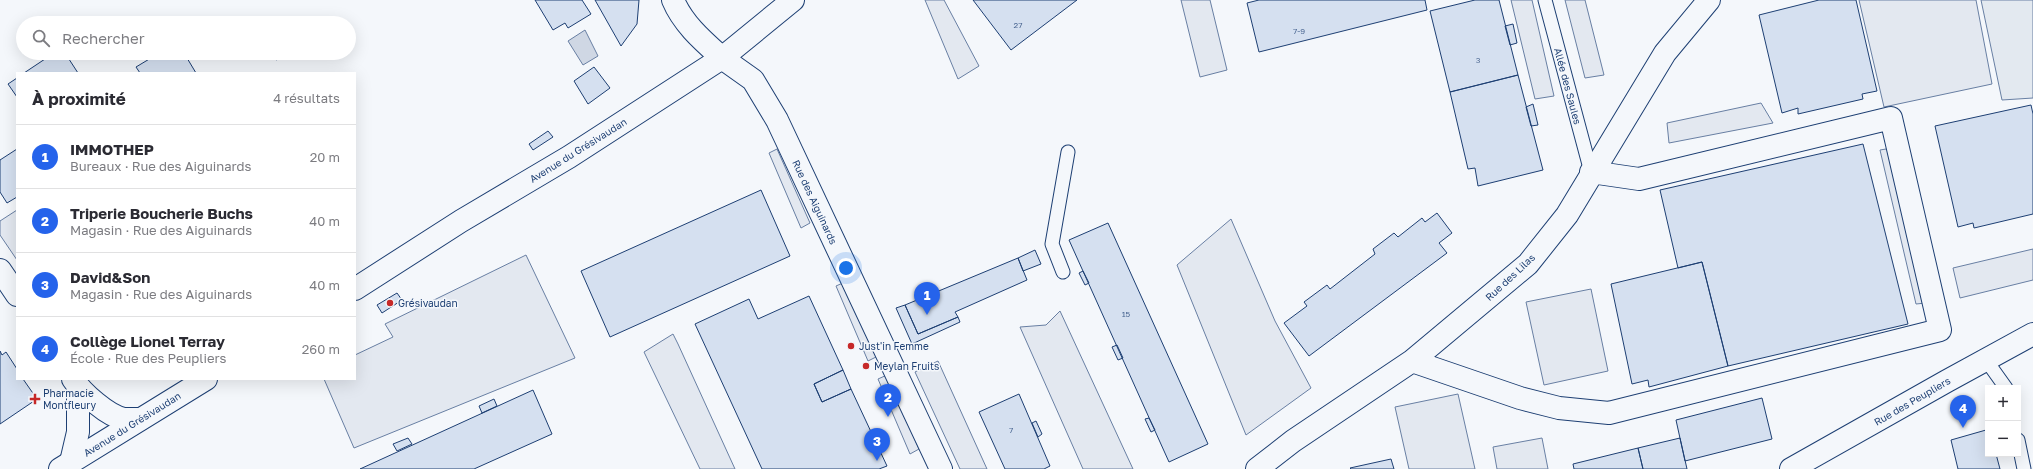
<!DOCTYPE html>
<html lang="fr">
<meta charset="utf-8">
<style>
:root{--surface:#fff;--page:#f2f2f3;--text:#2b2b33;--muted:#7c7c81;--line:#e1e1e2;--accent:#2563eb}
body{margin:0;font-family:"Golos Text",sans-serif;background:var(--page);color:var(--text)}
.controls{position:absolute;right:12px;bottom:12px;display:grid;overflow:hidden;border-radius:0px;box-shadow:0 4px 16px #0002}
.controls button{width:36px;height:36px;display:grid;place-items:center;padding:0;border:0;border-bottom:1px solid var(--line);background:var(--surface);color:var(--text);font:20px sans-serif}
.you{position:absolute;left:846px;top:268px;width:14px;height:14px;margin:-10px;border:3px solid #fff;border-radius:50%;background:#1a73e8;box-shadow:0 0 0 6px #1a73e833}
.badge{display:grid;place-items:center;width:26px;height:26px;border-radius:50%;background:var(--accent);color:#fff;font-size:13px;font-weight:700}
.pin{position:absolute;translate:-50% -33px;filter:drop-shadow(0 1px 2px #0008)}
.pin::after{content:'';position:absolute;top:21px;width:14px;height:12px;background:inherit;clip-path:polygon(0 0,100% 0,50% 100%)}
.list{margin:0;padding:0;list-style:none}
h2{display:flex;justify-content:space-between;align-items:center;height:52px;margin:0;padding:0 16px;font-size:17px}
h2 small{font-size:13px;font-weight:400;color:var(--muted)}
.list li{display:grid;grid-template-columns:26px 1fr auto;gap:12px;align-items:center;box-sizing:border-box;height:64px;padding:0 16px;border-top:1px solid var(--line)}
.list b{display:block;font-size:15px;white-space:nowrap}
.list p{margin:0;font-size:13px;white-space:nowrap;color:var(--muted)}
.list em{font-size:13px;font-style:normal;color:var(--muted)}
.icon{flex:none;width:22px;height:22px;fill:none;stroke:currentColor;stroke-width:2;stroke-linecap:round;stroke-linejoin:round}
.map{position:relative;flex:none;width:2033px;height:469px;overflow:hidden}
.search{position:absolute;background:var(--surface);box-shadow:0 4px 16px #0002;left:16px;top:16px;width:340px;height:44px;display:flex;align-items:center;gap:10px;box-sizing:border-box;padding:0 14px;border-radius:22px;color:var(--muted);font-size:15px}
.panel{position:absolute;background:var(--surface);box-shadow:0 4px 16px #0002;left:16px;top:72px;width:340px;height:308px;border-radius:0px}
.map>svg:first-child{display:block}
.green{fill:#e3e9f0;stroke:#687fa3}
.parking{fill:#e3e8f0;stroke:#687fa3}
.water{fill:#cfd7e4;stroke:#687fa3}
.building{fill:#d5e0f0;stroke:#1d3f73}
.lines{fill:none;stroke-linecap:round;stroke-linejoin:round}
.lane-casing{stroke:#1d3f73;stroke-width:15}
.street-casing{stroke:#1d3f73;stroke-width:24}
.secondary-casing{stroke:#1d3f73;stroke-width:24}
.lane{stroke:#f4f7fb;stroke-width:13}
.street{stroke:#f4f7fb;stroke-width:22}
.secondary{stroke:#f4f7fb;stroke-width:22}
.poi-dot{fill:#c62828;stroke:#f4f7fb;stroke-width:1.5}
.labels{text-anchor:middle;stroke-width:3;stroke-linejoin:round;paint-order:stroke}
.number-label{font-size:8px;fill:#4b6792}
.street-label{font-size:10px;fill:#1d3f73;stroke:#f4f7fb}
.poi-label{font-size:10px;fill:#1d3f73;stroke:#f4f7fb;text-anchor:start}
</style>
<div class="map">
<svg width="2033" height="469" viewBox="0 0 2033 469">
<rect width="100%" height="100%" fill="#f4f7fb"/>
<path class="green" d="M 1981,0 L 2033,0 L 2033,98 L 2002,100 Z"/>
<path class="parking" d="M 925,0 L 944,0 L 979,66 L 958,79 Z
M 1181,0 L 1210,0 L 1227,70 L 1200,77 Z
M 1511,0 L 1532,0 L 1554,96 L 1535,99 Z
M 1565,0 L 1585,0 L 1604,75 L 1585,78 Z
M 1859,0 L 1976,0 L 1992,84 L 1884,107 Z
M 1761,103 L 1773,123 L 1669,143 L 1667,123 Z
M 1898,147 L 1936,302 L 1916,304 L 1880,150 Z
M 777,149 L 810,223 L 801,228 L 769,153 Z
M 17,210 L 17,260 L 0,235 L 0,221 Z
M 1231,219 L 1275,321 L 1311,388 L 1246,435 L 1177,265 Z
M 2033,249 L 2033,280 L 1960,298 L 1953,268 Z
M 526,255 L 575,358 L 354,448 L 324,379 L 355,379 L 355,355 L 393,337 L 385,324 Z
M 845,282 L 878,356 L 868,361 L 836,286 Z
M 1591,289 L 1608,371 L 1544,385 L 1526,302 Z
M 1060,311 L 1133,469 L 1083,469 L 1020,327 L 1046,325 Z
M 673,334 L 678,344 L 735,469 L 700,469 L 644,352 Z
M 938,361 L 987,469 L 960,469 L 915,372 Z
M 887,375 L 919,449 L 910,454 L 878,379 Z
M 1458,394 L 1475,469 L 1409,469 L 1395,407 Z
M 1542,438 L 1548,469 L 1497,469 L 1493,447 Z"/>
<path class="water" d="M 585,30 L 598,56 L 583,65 L 568,41 Z"/>
<path class="building" d="M 535,0 L 582,0 L 591,14 L 568,28 L 565,23 L 553,30 Z
M 595,0 L 639,0 L 637,24 L 621,46 Z
M 973,0 L 1077,0 L 1011,50 Z
M 1259,0 L 1425,0 L 1427,10 L 1259,52 L 1247,3 Z
M 1475,0 L 1499,0 L 1518,75 L 1450,92 L 1430,11 Z
M 1819,0 L 1856,0 L 1877,91 L 1862,94 L 1863,99 L 1798,114 L 1798,108 L 1782,113 L 1759,15 Z
M 1513,24 L 1517,43 L 1510,45 L 1505,26 Z
M 54,53 L 65,53 L 78,73 L 24,73 Z
M 149,53 L 184,53 L 196,73 L 140,73 L 136,67 L 151,58 Z
M 272,53 L 289,53 L 276,60 Z
M 594,67 L 610,88 L 588,104 L 574,81 Z
M 1518,75 L 1543,170 L 1478,186 L 1475,168 L 1468,169 L 1450,92 Z
M 17,78 L 17,97 L 8,84 Z
M 1533,104 L 1538,125 L 1531,126 L 1526,107 Z
M 2031,105 L 2033,114 L 2033,214 L 1974,228 L 1973,223 L 1958,227 L 1935,126 Z
M 548,131 L 553,137 L 533,150 L 529,144 Z
M 1863,144 L 1908,324 L 1728,366 L 1702,262 L 1678,268 L 1660,190 Z
M 17,149 L 17,197 L 7,203 L 0,192 L 0,160 Z
M 761,190 L 790,256 L 610,337 L 581,271 Z
M 1437,213 L 1452,233 L 1439,243 L 1447,253 L 1309,356 L 1284,323 L 1307,306 L 1304,302 L 1327,285 L 1330,289 L 1375,254 L 1373,249 L 1394,233 L 1398,237 L 1422,218 L 1425,222 Z
M 1108,223 L 1208,444 L 1169,462 L 1069,240 Z
M 1035,250 L 1041,264 L 1023,271 L 1018,258 Z
M 1018,258 L 1027,280 L 955,312 L 958,317 L 918,334 L 905,305 Z
M 1702,262 L 1728,366 L 1649,387 L 1648,380 L 1632,384 L 1611,284 Z
M 1083,271 L 1089,283 L 1085,285 L 1079,273 Z
M 397,293 L 402,300 L 382,313 L 377,305 Z
M 809,296 L 843,370 L 814,384 L 822,402 L 851,389 L 887,466 L 879,469 L 762,469 L 695,324 L 749,299 L 758,319 Z
M 905,305 L 918,334 L 958,317 L 960,322 L 912,344 L 896,308 Z
M 1117,345 L 1123,358 L 1118,360 L 1112,347 Z
M 0,351 L 2,355 L 6,352 L 17,369 L 17,379 L 23,379 L 37,399 L 0,424 Z
M 843,370 L 851,389 L 822,402 L 814,384 Z
M 533,390 L 552,434 L 474,469 L 360,469 Z
M 1019,394 L 1050,466 L 1044,469 L 1005,469 L 979,412 Z
M 1762,398 L 1772,439 L 1685,461 L 1676,420 Z
M 494,399 L 497,406 L 482,413 L 479,406 Z
M 1149,418 L 1155,430 L 1151,432 L 1145,419 Z
M 1036,421 L 1042,434 L 1038,437 L 1032,423 Z
M 1986,430 L 1988,454 L 1996,454 L 2000,469 L 1958,469 L 1951,440 Z
M 408,438 L 412,444 L 397,451 L 393,444 Z
M 1680,438 L 1687,469 L 1643,469 L 1638,448 Z
M 1638,448 L 1643,469 L 1574,469 L 1573,464 Z
M 1391,459 L 1394,469 L 1351,469 L 1350,468 Z"/>
<g class="lines">
<defs>
<path id="lane" d="M 1545,0 L 1591,172
M 1063,272 L 1052,244 L 1068,152
M 1986,360 L 2006,388
M 2018,440 L 2024,469"/>
<path id="street" d="M 673,0 C 683,24 703,41 722,58
M 0,270 L 17,295
M 1412,361 L 1520,398 L 1559,408 L 1609,413 L 1940,330 L 1891,118 L 1639,179 L 1591,172
M 73,379 C 82,393 108,416 124,419 C 129,419 135,419 140,419
M 71,462 L 78,432 L 78,387
M 1257,469 L 1293,441 L 1412,361 L 1528,264 L 1567,215 L 1665,53 L 1709,0
M 1791,469 L 1947,381 L 2033,334"/>
<path id="secondary" d="M 722,58 L 753,80 L 777,120 L 941,469
M 355,289 L 461,221 L 569,157 L 722,58 L 793,0
M 60,469 L 206,379"/>
</defs>
<use href="#lane" class="lane-casing"/>
<use href="#street" class="street-casing"/>
<use href="#secondary" class="secondary-casing"/>
<use href="#lane" class="lane"/>
<use href="#street" class="street"/>
<use href="#secondary" class="secondary"/>
</g>
<g class="poi-dot">
<circle cx="390" cy="303" r="4"/>
<circle cx="851" cy="346" r="4"/>
<circle cx="866" cy="366" r="4"/>
<path d="M33 393h4v4h4v4h-4v4h-4v-4h-4v-4h4z"/>
</g>
<g class="labels">
<g class="number-label">
<text x="1018" y="28">27</text>
<text x="1299" y="34">7-9</text>
<text x="1478" y="63">3</text>
<text x="1126" y="317">15</text>
<text x="1011" y="433">7</text>
</g>
<g class="street-label">
<text transform="translate(1568 86) rotate(75)" y="4">Allée des Saules</text>
<text transform="translate(578 150) rotate(-32)" y="4">Avenue du Grésivaudan</text>
<text transform="translate(815 202) rotate(65)" y="4">Rue des Aiguinards</text>
<text transform="translate(1510 277) rotate(-43)" y="4">Rue des Lilas</text>
<text transform="translate(1912 401) rotate(-30)" y="4">Rue des Peupliers</text>
<text transform="translate(132 424) rotate(-32)" y="4">Avenue du Grésivaudan</text>
</g>
<g class="poi-label">
<text x="398" y="307">Grésivaudan</text>
<text x="859" y="350">Just'in Femme</text>
<text x="874" y="370">Meylan Fruits</text>
<text x="43" y="397">Pharmacie<tspan x="43" dy="12">Montfleury</tspan></text>
</g>
</g>
</svg>
<div class="controls">
<button>+</button>
<button>−</button>
</div>
<div class="you"></div>
<div class="pin badge" style="left:927px;top:315px">1</div>
<div class="pin badge" style="left:888px;top:417px">2</div>
<div class="pin badge" style="left:877px;top:461px">3</div>
<div class="pin badge" style="left:1963px;top:428px">4</div>
<div class="search"><svg class="icon" aria-label="search" viewBox="0 0 24 24"><circle cx="10" cy="10" r="6"/><path d="M15 15l6 6"/></svg>Rechercher</div>
<section class="panel">
<h2>À proximité<small>4 résultats</small></h2>
<ul class="list">
<li><span class="badge">1</span><div><b>IMMOTHEP</b><p>Bureaux · Rue des Aiguinards</p></div><em>20 m</em></li>
<li><span class="badge">2</span><div><b>Triperie Boucherie Buchs</b><p>Magasin · Rue des Aiguinards</p></div><em>40 m</em></li>
<li><span class="badge">3</span><div><b>David&amp;Son</b><p>Magasin · Rue des Aiguinards</p></div><em>40 m</em></li>
<li><span class="badge">4</span><div><b>Collège Lionel Terray</b><p>École · Rue des Peupliers</p></div><em>260 m</em></li>
</ul>
</section>
</div>
